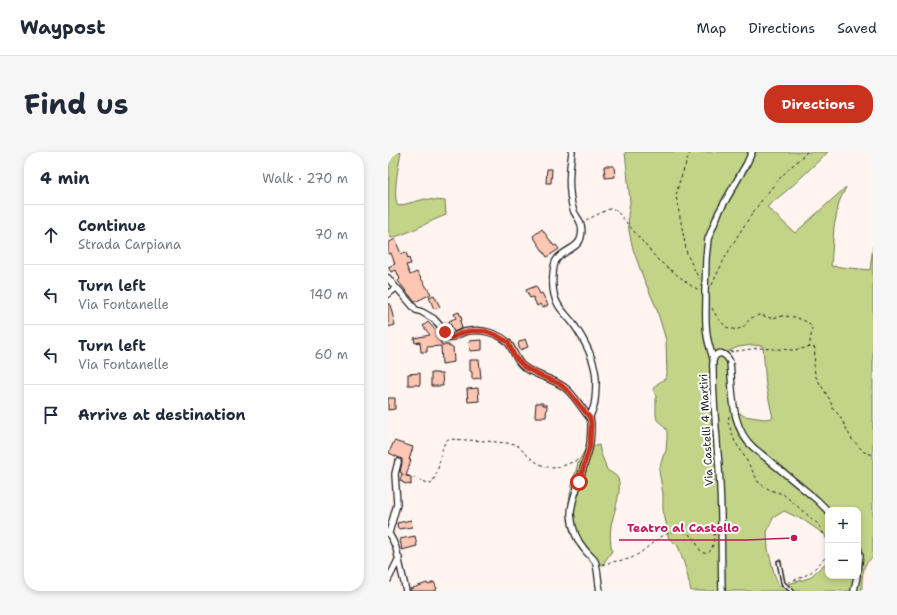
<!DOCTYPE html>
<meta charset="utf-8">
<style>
:root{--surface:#fff;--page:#f6f6f7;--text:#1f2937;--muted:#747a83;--line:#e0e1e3;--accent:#c8321e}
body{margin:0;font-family:"Shantell Sans",sans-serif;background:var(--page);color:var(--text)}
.controls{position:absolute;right:12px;bottom:12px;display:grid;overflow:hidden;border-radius:8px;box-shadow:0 2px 6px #0003}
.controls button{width:36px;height:36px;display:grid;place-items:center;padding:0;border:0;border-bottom:1px solid var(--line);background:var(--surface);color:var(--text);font:20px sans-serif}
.stop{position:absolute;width:12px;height:12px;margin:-9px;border:3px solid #c8321e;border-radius:50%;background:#fff}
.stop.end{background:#c8321e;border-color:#fff;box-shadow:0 1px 4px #0008}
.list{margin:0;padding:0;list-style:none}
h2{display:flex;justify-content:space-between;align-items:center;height:52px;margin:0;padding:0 16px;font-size:17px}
h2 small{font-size:13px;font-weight:400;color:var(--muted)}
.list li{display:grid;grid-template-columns:26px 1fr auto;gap:12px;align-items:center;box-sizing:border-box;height:60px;padding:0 16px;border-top:1px solid var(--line)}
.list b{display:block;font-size:15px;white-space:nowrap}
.list p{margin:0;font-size:13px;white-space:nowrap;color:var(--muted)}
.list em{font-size:13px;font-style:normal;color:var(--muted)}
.icon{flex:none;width:22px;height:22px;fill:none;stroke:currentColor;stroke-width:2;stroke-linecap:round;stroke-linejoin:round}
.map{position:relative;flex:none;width:485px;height:439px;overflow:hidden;border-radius:16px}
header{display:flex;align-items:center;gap:24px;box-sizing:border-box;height:56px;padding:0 20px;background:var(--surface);border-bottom:1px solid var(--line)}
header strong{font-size:19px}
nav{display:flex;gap:22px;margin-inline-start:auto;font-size:14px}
.intro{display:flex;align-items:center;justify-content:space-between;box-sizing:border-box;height:96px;padding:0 24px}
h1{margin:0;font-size:28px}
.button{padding:10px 18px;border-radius:16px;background:var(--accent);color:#fff;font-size:14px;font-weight:700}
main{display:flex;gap:24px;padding:0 24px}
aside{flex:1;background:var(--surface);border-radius:16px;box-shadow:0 2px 6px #0003}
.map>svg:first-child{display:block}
.green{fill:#c3d488;stroke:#707852;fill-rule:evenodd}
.building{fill:#ffc6b4;stroke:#1c1c1c}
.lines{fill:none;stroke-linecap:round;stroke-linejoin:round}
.service-casing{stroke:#1c1c1c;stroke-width:5.5}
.minor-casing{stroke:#1c1c1c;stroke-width:8}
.path{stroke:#1c1c1c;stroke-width:1;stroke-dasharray:3 3;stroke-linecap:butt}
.service{stroke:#fff;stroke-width:2.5}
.minor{stroke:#fff;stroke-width:5.5}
.route{stroke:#c8321e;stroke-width:5}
.labels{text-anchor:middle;stroke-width:4;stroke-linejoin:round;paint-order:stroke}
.street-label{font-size:11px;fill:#1c1c1c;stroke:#fff}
.leader{fill:none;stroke:#c2185b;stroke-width:1.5}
.callout-dot{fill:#c2185b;stroke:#fff;stroke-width:1.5}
.callout-label{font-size:12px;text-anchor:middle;font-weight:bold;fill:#c2185b;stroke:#fff;stroke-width:4;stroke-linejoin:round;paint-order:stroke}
</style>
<header>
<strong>Waypost</strong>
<nav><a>Map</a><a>Directions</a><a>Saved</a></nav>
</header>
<div class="intro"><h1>Find us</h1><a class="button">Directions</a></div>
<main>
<aside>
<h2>4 min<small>Walk · 270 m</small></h2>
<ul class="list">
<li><svg class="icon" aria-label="ahead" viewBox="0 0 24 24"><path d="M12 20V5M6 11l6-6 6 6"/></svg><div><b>Continue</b><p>Strada Carpiana</p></div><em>70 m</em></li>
<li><svg class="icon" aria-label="left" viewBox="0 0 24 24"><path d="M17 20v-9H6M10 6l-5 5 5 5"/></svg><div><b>Turn left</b><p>Via Fontanelle</p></div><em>140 m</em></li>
<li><svg class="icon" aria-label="left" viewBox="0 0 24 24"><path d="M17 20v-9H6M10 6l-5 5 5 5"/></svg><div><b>Turn left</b><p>Via Fontanelle</p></div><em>60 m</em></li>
<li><svg class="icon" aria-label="arrive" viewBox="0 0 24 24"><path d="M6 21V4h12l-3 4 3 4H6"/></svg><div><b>Arrive at destination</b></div></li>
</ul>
</aside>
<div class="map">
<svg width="485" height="439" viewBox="0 0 485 439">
<rect width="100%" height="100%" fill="#fff4f0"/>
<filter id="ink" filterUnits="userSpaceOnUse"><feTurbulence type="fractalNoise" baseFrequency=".025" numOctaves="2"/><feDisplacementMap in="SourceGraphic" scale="8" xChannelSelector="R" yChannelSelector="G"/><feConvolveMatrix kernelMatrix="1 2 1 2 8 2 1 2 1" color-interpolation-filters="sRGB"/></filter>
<g filter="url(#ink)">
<path class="green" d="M 1,0 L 13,0 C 11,11 4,44 10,54 L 37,47 L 57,49 L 58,63 C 39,70 23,81 3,86 L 0,78 Z
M 237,0 L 440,0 L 403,35 L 379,55 L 407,81 L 458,35 L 451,50 L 446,75 L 443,114 L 482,118 L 485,94 L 485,406 C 473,411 474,428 474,439 L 303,439 L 298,417 L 290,394 L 280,385 L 280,379 L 275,358 L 275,342 L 271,319 L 275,304 L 278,299 L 279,286 L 279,279 L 275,273 L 269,268 L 268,263 L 268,244 L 265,237 L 269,232 L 278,226 L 279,222 L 278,188 L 268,155 L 255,125 L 245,97 L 241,79 L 240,63 L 242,50 L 239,18 ZM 365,193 L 375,194 L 378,234 L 385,266 L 376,267 L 356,264 L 346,257 L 341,203 L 339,200 L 350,195 ZM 440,358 L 470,358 L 470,424 L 440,424 L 440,409 L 421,426 L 397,433 L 391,434 L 386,421 L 380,397 L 379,380 L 385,366 L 396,359 L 417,369 L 440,385 Z
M 211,293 C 212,303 217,309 219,318 C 222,320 227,322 229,325 C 236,335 225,362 223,374 C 222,382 222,391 224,399 L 215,412 L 207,412 L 189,391 C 175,371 181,343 187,322 C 189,317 189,311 192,307 C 194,303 196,300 198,296 Z"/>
<path class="building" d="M 216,14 L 226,14 L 227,25 L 217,26 Z
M 159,17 L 164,17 L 163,31 L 158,31 Z
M 154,77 L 166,94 L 168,93 L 171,97 L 159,105 L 145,84 Z
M 7,87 L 13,102 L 18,100 L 20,107 L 21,106 L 23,112 L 18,113 L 22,123 L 29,120 L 43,142 L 27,150 L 10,129 L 12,127 L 8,118 L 3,120 L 0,115 L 7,112 L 3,101 L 0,102 L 0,91 Z
M 148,134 L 152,142 L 154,141 L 160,153 L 154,156 L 152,152 L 149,154 L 145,145 L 142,146 L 138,138 Z
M 46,143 L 52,155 L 46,157 L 41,145 Z
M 0,152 L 2,152 L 7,173 L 0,175 Z
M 71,160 L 74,168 L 72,169 L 74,176 L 66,180 L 61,169 L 68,166 L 66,162 Z
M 40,170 L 49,180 L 54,193 L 61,193 L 61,195 L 65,195 L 66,210 L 54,212 L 53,194 L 39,195 L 39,200 L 33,200 L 32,190 L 27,191 L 26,186 L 42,183 L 35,174 Z
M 137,187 L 140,195 L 132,198 L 130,192 L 131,191 L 131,190 Z
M 94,188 L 94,198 L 82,199 L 81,189 Z
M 82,208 L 91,208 L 93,226 L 84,227 L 84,220 L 82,219 Z
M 32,221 L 32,233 L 20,233 L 20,222 Z
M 43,221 L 50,221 L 50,222 L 54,222 L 55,234 L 43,234 Z
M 90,236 L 91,249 L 80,250 L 79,237 Z
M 0,246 L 7,246 L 7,257 L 0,258 Z
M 148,251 L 155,251 L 155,253 L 159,253 L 158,265 L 147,265 Z
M 6,289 L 25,295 L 21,308 L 23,308 L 18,324 L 23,325 L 23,333 L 15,331 L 15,330 L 12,329 L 14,321 L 12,320 L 14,311 L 14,307 L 1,301 Z
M 23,368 L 24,375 L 10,377 L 9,371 Z
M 27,384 L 29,394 L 14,398 L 12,387 Z
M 46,430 L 49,437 L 48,437 L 48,439 L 22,439 L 22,437 L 39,431 L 40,433 Z"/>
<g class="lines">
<defs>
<path id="service" d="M 391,410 L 395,431 L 397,433 L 404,439"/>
<path id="minor" d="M 184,0 C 181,18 180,39 185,57 C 186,62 190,65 192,70 C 194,74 194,80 193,85 C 191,96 176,98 169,107 C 164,113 164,134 166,142 C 168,154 177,161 184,170 C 196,187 207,206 208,227 C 208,236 208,245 206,254 C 205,258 202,262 202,266 C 202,266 203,271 203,271 C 203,281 203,292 200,301 C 196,313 193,324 189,336 C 186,345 183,353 183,362 C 184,376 188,388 197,398 C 200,402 204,405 207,409 C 210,416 210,430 212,439
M 0,126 L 8,136
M 317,141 L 318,106 L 320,87 L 331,60 L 359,11 L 364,0
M 0,142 L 8,136 L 10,137 L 28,158 L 34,160 L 46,167 L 54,176 L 59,184 L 62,186 C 67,185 71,182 76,180 C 84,178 93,178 100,180 C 107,182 117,186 121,192 C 127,200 127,208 136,215 C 148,224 164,226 176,235 C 187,243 193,256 202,266
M 318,144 C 318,157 317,170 319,183 C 320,191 323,199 325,207
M 0,380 L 5,389 L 8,396 L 18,439
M 1,381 L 9,352 L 7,322 L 10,310
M 470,396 L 472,403 L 470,417
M 0,428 L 11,406
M 334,439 C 333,398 334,357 331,316 C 331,307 329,298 329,289 C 327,265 325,242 325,218 C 325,215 324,210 326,206 C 331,197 339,203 342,210 C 345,239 342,276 366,296 L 429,348 L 440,359
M 466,439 L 469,424"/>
</defs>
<use href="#service" class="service-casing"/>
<use href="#minor" class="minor-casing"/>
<path class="path" d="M 302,0 L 291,31 L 288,44 L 299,102 L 311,127
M 198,68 L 221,57 L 228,58 L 270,108 L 302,133 L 311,138
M 324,133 C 340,96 366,55 393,25 C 401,16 411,8 419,0
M 324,156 L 329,165 L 338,175 L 348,178 L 355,175 L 363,166 L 371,163 L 383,166 L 395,164 L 407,165 L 419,170 L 424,175 L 423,185 L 421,196
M 342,200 L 370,196 L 405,198 L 424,195 L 427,196 L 426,217 L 428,225 L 442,248 L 445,257 L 452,264 L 463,286 L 476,300 L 485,303
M 341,264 L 340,270 L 347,290 L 354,300 L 371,331 L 382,338 L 395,342 L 430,372 L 440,389
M 13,323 L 21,324 L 43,332 C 51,322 51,307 55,295 C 56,292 58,289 60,287 L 98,289 L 128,292 C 139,303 150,316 168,316 C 174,315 186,309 192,307
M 214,413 C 219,411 224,410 229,409 C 236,408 241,408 247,404 C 260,397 273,380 289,379 C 294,379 302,382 306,386 C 309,390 311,403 319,401 C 327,399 326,380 327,373
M 400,430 L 415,425 L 423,420 L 440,403"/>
<use href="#service" class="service"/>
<use href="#minor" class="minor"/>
</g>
</g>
<g class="lines" filter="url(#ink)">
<path class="route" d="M 57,180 L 59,184 L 63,186 L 74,181 L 83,179 L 97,179 L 108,183 L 120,190 L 127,205 L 136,215 L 151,223 L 172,232 L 182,241 L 202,266 L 203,271 L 202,294 L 191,330"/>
</g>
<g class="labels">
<g class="street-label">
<text transform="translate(318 278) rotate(-93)" y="4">Via Castelli 4 Martiri</text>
</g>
</g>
<path class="leader" d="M406 386L359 388H231"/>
<circle class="callout-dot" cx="406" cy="386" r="4"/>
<g class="callout-label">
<text x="295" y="380">Teatro al Castello</text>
</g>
</svg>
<div class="controls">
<button>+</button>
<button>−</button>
</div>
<div class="stop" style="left:191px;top:330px"></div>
<div class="stop end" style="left:57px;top:180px"></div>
</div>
</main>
